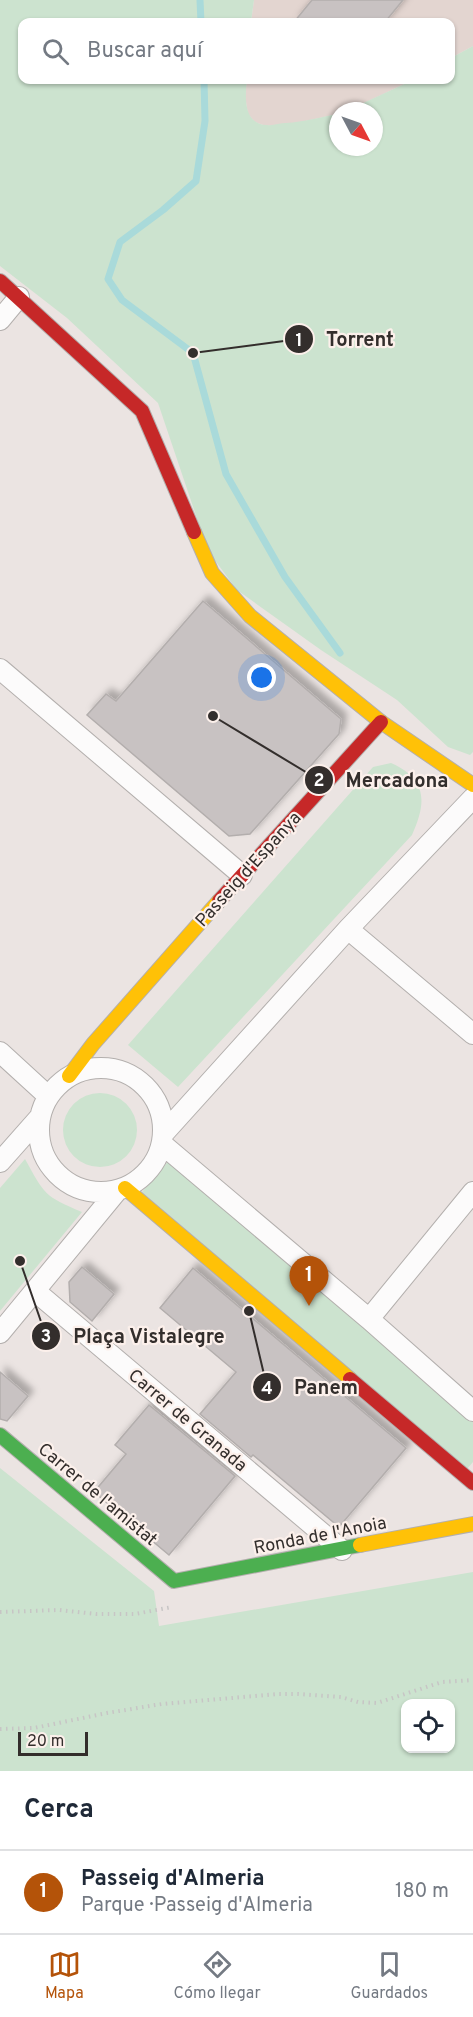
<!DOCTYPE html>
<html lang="es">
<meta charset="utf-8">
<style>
:root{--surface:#fff;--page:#f2f2f3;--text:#1f2937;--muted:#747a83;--line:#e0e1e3;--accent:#b45309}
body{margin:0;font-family:Overpass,sans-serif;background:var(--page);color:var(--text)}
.controls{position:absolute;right:18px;bottom:18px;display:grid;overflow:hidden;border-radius:12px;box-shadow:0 2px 4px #0004}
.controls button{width:54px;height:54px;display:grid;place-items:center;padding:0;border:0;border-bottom:2px solid var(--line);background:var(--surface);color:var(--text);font:30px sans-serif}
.compass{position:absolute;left:329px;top:102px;width:54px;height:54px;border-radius:50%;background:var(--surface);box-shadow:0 2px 4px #0004;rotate:131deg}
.scale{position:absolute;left:18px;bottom:15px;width:70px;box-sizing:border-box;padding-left:6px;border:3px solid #332e2c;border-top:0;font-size:16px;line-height:21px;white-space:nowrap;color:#332e2c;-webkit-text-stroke:4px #fcf0eb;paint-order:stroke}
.you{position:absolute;left:262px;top:678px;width:21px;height:21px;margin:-15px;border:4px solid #fff;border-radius:50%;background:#1a73e8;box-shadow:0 0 0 9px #1a73e833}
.badge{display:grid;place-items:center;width:39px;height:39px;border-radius:50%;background:var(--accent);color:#fff;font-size:20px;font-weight:700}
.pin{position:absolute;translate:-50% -50px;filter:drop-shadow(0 2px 3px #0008)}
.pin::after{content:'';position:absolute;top:32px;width:21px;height:18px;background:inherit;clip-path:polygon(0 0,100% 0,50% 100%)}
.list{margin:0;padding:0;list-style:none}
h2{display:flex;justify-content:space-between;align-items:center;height:78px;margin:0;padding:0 24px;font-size:26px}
h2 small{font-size:20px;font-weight:400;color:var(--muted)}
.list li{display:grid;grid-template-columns:39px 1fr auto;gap:18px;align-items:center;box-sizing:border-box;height:84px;padding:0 24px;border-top:2px solid var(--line)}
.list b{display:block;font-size:22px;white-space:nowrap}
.list p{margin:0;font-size:20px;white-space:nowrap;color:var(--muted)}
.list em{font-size:20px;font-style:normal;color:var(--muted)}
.icon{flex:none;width:33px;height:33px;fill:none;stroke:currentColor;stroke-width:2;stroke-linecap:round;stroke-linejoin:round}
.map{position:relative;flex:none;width:473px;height:1771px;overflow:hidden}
.search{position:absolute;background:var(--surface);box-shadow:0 2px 4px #0004;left:18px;right:18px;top:18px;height:66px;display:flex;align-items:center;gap:15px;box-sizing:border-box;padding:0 21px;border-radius:12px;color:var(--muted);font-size:22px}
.sheet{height:162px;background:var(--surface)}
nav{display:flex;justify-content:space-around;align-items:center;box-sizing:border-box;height:84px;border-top:2px solid var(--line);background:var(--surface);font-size:16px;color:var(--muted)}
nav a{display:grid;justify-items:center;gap:3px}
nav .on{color:var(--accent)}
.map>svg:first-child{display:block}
.built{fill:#e3d5d0}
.green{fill:#cce3cf;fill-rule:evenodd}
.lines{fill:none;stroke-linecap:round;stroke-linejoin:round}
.stream{stroke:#a9dada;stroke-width:7}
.building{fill:#c8c2c2;stroke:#b3aead;stroke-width:1.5;filter:url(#shadow)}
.street-casing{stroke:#b3afad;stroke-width:22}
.fast-casing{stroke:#b3afad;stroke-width:16}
.slow-casing{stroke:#b3afad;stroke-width:16}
.jam-casing{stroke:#b3afad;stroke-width:16}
.path{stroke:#c7c5c5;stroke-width:4;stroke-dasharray:1.5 4.5;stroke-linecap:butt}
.street{stroke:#fcfbfb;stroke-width:20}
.fast{stroke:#4caf50;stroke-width:14}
.slow{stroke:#ffc107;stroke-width:14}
.jam{stroke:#c62828;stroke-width:14}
.labels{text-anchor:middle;stroke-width:4.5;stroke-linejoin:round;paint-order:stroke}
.street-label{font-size:18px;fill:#332e2c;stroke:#fcf0eb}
.leader{fill:none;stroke:#332e2c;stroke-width:2}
.callout-dot{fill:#332e2c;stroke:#fcf0eb;stroke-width:2}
.mark-label{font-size:18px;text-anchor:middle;font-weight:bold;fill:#fff}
.callout-label{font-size:20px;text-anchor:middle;font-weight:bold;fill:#332e2c;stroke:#fcf0eb;stroke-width:4.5;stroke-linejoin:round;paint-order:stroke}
</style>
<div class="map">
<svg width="473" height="1771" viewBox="0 0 473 1771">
<defs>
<filter id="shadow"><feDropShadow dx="5.5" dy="-5.5" stdDeviation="3" flood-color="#0004"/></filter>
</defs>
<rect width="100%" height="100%" fill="#ebe4e2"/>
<path class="built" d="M 254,0 L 473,0 L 473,46 L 451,58 L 450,22 L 251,22 Z
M 247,80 L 413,80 L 347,111 L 338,111 L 338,114 L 296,123 L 266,126 L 255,122 L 248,114 L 245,96 Z"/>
<path class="green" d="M 0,0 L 254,0 L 251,22 L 22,22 L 22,80 L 247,80 C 245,97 243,124 267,125 C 273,126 280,123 286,123 C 304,122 320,117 338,114 L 338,147 L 374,147 L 374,111 L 346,111 L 413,80 L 450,80 L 451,58 L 473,46 L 473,752 L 470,755 L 448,747 L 397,700 L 321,650 L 237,590 L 208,551 L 158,403 L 67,318 L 0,266 Z
M 391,763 C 427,779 427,802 412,835 L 178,1087 L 128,1045 L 373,767 Z
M63 1130a37 37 0 1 1 74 0a37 37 0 1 1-74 0Z
M 171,1158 L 473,1419 L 473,1462 L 467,1469 L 142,1192 Z
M 25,1159 C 45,1195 44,1196 82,1212 L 0,1311 L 0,1188 Z
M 0,1468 L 154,1591 L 159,1626 L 473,1572 L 473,1771 L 0,1771 ZM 406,1704 L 450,1704 L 450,1748 L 406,1748 Z"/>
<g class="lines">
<path class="stream" d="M 200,0 L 201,22
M 204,80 L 205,121 L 196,181 L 163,210 L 120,242 L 108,279 L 122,300 L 193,353 L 226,474 L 285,577 L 340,653"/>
</g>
<path class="building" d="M 312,0 L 403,0 L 385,22 L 294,22 Z
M 203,601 L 341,719 L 339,734 L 250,834 L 229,836 L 87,715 L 106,694 L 116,701 Z
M 82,1267 L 114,1294 L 92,1321 L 70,1302 L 69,1282 Z
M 193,1268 L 406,1448 L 339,1527 L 253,1455 L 251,1457 L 200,1414 L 236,1372 L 160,1308 Z
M 0,1372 L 28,1396 L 7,1421 L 0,1419 Z
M 149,1405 L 235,1476 L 169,1555 L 94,1492 L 126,1454 L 115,1445 Z"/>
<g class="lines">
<defs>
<path id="street" d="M 0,320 L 19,297
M 0,669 L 242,875
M 348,929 L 473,1034
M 0,1052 L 48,1096
M39 1130a62 62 0 1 1 124 0a62 62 0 1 1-124 0Z
M 164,1133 L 348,929 L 473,798
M 162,1144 L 369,1319 L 473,1411
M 0,1162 L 39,1118
M 35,1291 L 342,1550
M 369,1319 L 473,1192
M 0,1333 L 117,1191"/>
<path id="fast" d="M 0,1435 L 174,1581 L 360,1545"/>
<path id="slow" d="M 194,532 L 212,573 L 250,616 L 381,722 L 473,785
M 69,1076 L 93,1044 L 219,901
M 125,1188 L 350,1379
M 360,1545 L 473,1524"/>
<path id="jam" d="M 0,281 L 142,411 L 194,532
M 219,901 L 381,722
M 350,1379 L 473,1483"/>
</defs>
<use href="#street" class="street-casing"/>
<use href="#fast" class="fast-casing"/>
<use href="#slow" class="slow-casing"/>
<use href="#jam" class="jam-casing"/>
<path class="path" d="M 0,1612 L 59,1610 L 96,1614 L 135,1614 L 172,1607
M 0,1729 L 34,1728 L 107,1713 L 162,1704 L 278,1694 L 298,1694 L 341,1697 L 358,1702 L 377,1703 L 442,1682 L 473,1680"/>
<use href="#street" class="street"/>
<use href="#fast" class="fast"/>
<use href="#slow" class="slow"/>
<use href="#jam" class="jam"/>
</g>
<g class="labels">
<g class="street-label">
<text transform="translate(248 869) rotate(-48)" y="6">Passeig d'Espanya</text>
<text transform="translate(188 1420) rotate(40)" y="6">Carrer de Granada</text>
<text transform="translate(98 1494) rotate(40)" y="6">Carrer de l'amistat</text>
<text transform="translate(320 1535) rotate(-11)" y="6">Ronda de l'Anoia</text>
</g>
</g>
<path class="leader" d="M193 353L299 339M213 716L319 780M20 1261L46 1336M249 1311L267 1387"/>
<g class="callout-dot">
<circle cx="193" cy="353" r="6"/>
<circle cx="213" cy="716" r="6"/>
<circle cx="20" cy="1261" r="6"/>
<circle cx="249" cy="1311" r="6"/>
<circle cx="299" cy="339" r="15"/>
<circle cx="319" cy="780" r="15"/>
<circle cx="46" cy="1336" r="15"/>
<circle cx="267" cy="1387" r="15"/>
</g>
<g class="mark-label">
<text x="299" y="346">1</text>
<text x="319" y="786">2</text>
<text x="46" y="1342">3</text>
<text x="267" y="1394">4</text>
</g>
<g class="callout-label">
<text x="360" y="346">Torrent</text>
<text x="397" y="787">Mercadona</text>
<text x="149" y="1343">Plaça Vistalegre</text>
<text x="326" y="1394">Panem</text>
</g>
</svg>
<div class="controls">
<button><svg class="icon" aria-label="locate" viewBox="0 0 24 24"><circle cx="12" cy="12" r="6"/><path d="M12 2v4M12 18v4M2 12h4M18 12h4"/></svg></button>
</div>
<svg class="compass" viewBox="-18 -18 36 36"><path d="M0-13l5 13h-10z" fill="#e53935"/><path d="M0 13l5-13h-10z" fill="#747a83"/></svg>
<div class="scale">20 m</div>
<div class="you"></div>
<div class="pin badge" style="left:309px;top:1306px">1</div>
<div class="search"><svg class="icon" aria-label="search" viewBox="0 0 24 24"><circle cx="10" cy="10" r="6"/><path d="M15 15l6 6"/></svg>Buscar aquí</div>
</div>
<section class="sheet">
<h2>Cerca<small></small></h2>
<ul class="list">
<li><span class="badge">1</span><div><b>Passeig d'Almeria</b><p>Parque · Passeig d'Almeria</p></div><em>180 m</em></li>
</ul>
</section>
<nav>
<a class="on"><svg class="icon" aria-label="map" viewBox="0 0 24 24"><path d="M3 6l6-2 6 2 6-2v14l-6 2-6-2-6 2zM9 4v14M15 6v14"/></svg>Mapa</a>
<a><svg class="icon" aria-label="directions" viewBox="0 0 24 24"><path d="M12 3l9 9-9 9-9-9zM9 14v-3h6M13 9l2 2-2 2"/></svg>Cómo llegar</a>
<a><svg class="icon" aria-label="saved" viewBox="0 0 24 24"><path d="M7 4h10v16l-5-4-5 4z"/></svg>Guardados</a>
</nav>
